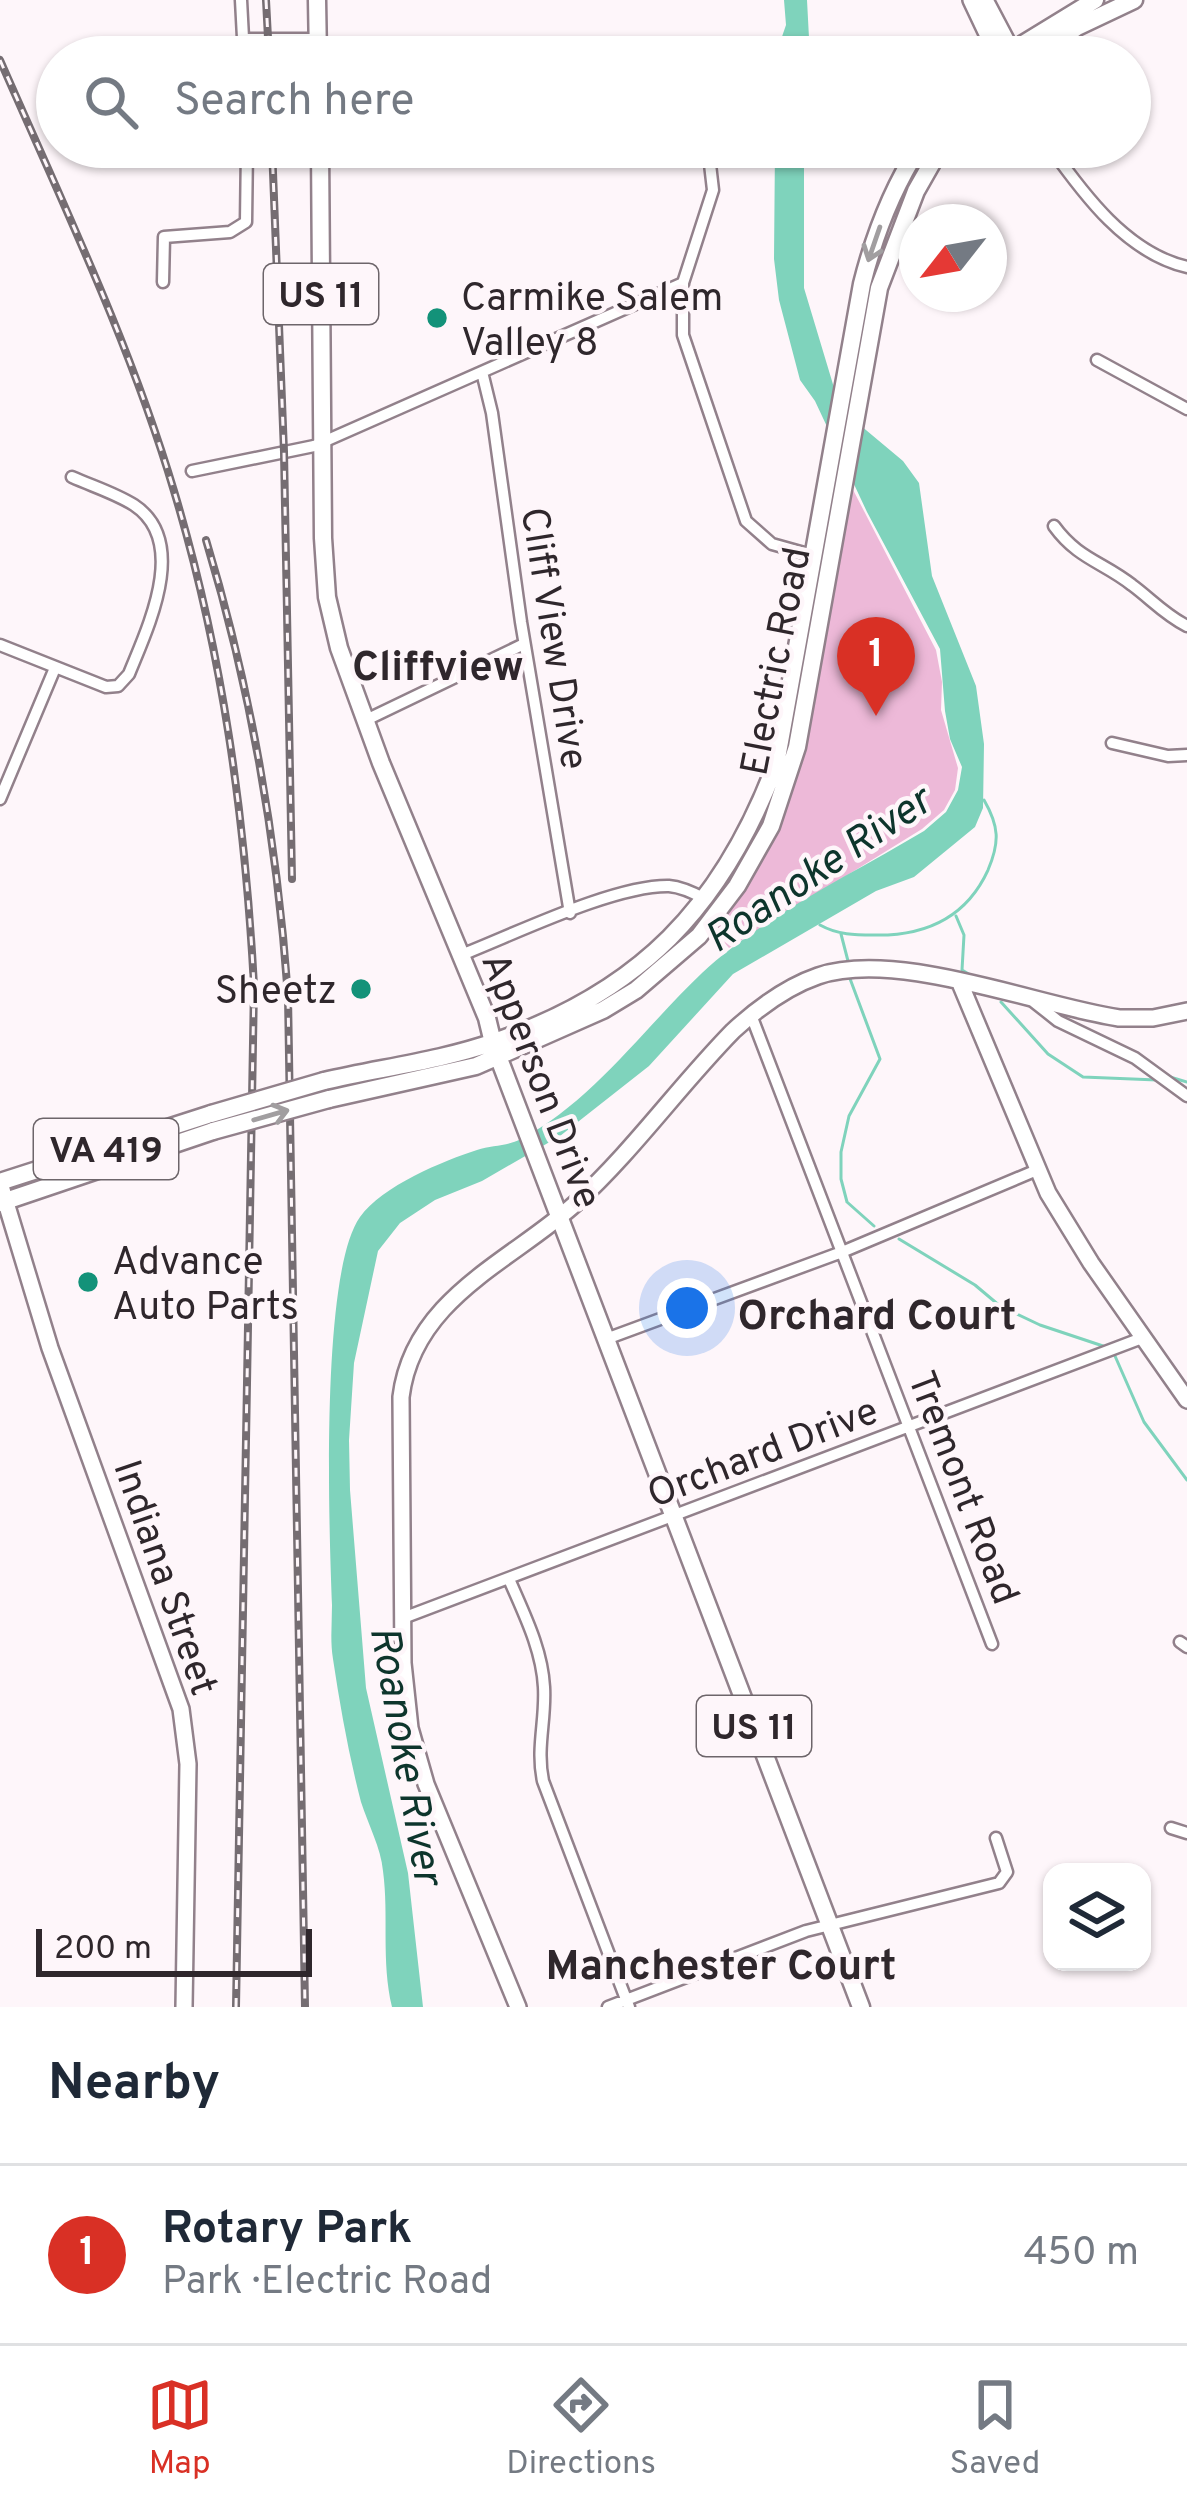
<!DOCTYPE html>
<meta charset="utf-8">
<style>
:root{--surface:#fff;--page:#f6f6f7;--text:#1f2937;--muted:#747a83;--line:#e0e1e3;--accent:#d93025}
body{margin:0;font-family:Overpass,sans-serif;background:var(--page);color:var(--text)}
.controls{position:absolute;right:36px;bottom:36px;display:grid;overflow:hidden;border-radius:24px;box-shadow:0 3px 9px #0004}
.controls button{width:108px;height:108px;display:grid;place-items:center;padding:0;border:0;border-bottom:3px solid var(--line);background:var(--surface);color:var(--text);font:60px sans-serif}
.compass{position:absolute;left:899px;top:204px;width:108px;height:108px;border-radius:50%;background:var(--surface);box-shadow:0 3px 9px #0004;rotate:239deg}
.scale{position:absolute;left:36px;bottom:30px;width:276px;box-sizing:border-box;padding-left:12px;border:6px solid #2f272c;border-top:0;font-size:33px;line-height:42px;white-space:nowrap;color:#2f272c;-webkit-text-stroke:9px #fef6fa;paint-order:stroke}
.you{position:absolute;left:687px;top:1308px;width:42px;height:42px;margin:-30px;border:9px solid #fff;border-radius:50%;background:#1a73e8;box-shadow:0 0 0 18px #1a73e833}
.badge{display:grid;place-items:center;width:78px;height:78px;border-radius:50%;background:var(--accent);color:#fff;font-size:39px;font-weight:700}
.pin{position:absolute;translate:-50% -99px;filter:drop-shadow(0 3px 6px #0008)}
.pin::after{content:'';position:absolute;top:63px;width:42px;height:36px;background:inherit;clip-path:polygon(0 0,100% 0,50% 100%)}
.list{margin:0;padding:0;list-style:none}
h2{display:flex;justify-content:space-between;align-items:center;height:156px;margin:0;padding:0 48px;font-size:51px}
h2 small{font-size:39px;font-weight:400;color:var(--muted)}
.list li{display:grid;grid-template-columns:78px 1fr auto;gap:36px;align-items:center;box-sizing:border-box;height:180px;padding:0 48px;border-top:3px solid var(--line)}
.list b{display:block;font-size:45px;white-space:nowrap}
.list p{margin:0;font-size:39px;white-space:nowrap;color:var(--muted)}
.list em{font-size:39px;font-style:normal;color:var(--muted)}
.icon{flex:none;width:66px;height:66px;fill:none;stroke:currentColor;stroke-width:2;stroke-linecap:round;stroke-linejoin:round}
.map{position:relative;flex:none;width:1187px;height:2007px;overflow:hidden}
.search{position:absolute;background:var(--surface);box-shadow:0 3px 9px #0004;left:36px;right:36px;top:36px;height:132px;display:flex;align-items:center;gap:30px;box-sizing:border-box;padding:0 42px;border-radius:66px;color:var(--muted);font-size:45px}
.sheet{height:336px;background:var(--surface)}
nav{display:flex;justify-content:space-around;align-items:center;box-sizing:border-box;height:168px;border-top:3px solid var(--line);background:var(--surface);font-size:33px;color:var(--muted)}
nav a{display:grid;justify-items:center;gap:6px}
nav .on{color:var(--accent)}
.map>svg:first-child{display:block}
.green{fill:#edb9d8}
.water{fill:#7fd3bc}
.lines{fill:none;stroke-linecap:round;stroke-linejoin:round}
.stream{stroke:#7fd3bc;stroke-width:3}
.street-casing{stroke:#92818b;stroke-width:15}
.secondary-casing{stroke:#92818b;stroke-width:20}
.primary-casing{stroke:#92818b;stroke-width:21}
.street{stroke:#fff;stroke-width:10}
.secondary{stroke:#fff;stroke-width:15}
.primary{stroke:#fff;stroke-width:16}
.rail-casing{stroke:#756d72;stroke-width:8}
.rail{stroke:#fef6fa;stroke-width:3;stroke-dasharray:9;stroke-linecap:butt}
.primary-bridge-casing{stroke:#92818b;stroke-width:21;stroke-linecap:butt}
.primary-bridge{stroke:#fff;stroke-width:16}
.oneway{stroke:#a19ea0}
.poi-dot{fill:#139279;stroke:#fef6fa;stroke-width:4.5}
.labels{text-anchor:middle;stroke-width:9;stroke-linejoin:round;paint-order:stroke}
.shield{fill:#fef6fa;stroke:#6d656a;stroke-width:3}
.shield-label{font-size:36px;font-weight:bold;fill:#2f272c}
.poi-label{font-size:39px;fill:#2f272c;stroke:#fef6fa;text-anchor:start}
.street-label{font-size:39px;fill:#2f272c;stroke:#fef6fa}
.neighbourhood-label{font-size:42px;font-weight:bold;fill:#2f272c;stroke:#fef6fa}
.water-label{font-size:42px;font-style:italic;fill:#0d352c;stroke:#fef6fa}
</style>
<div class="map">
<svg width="1187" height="2007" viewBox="0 0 1187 2007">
<rect width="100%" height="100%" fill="#fef6fa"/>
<path class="green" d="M 850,484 L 936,650 L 942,682 L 941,710 L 958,768 L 955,790 L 944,810 L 922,829 L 729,948 L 713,930 L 769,846 Z"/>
<path class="water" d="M 784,0 L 807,0 L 810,57 L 775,57 L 786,25 Z
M 775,147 L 804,147 L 804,288 L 835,391 L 854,420 L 903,461 L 919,483 L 932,576 L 976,686 L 984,744 L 983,808 L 975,827 L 914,877 L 876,891 L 733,974 L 649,1066 L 560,1136 L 482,1181 L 435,1200 L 400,1223 L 378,1251 L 354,1363 L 349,1440 L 350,1490 L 366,1688 L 408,1873 L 423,2007 L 392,2007 C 381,1961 389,1916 383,1871 C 381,1848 368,1824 361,1802 C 349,1756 340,1706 333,1659 C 330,1641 332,1623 332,1605 C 329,1529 320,1273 360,1217 C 382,1186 443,1161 477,1150 C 492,1145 508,1146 521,1139 C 592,1102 645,1027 702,973 C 760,918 854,873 924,831 L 946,812 L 958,790 L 962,767 L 950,739 L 945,711 L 940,649 L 867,512 L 815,401 L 800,380 L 779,300 L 774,259 Z"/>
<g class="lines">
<path class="stream" d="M 956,916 L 964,935 L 962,970 L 972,976
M 820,925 C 838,935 855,935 874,935 C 925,936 966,918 988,870 C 1000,842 999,826 984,800
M 841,934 L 848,961
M 849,976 L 880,1059 L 849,1116 L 841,1152 L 841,1179 L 847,1202 L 874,1226
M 1001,1002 L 1048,1054 L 1083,1077 L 1157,1080
M 1170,1077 L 1187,1082
M 899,1239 L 975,1285 L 1000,1306 L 1040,1325 L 1103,1346
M 1115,1356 L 1144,1422 L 1187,1480"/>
<defs>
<path id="street" d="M 241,0 L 244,57
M 244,39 L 318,39
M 691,44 L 694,57
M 708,147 L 713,190 L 683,283 L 683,335 L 746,521 L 772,544 L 815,556
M 1050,147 C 1084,195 1127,253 1187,267
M 163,282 L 164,237 L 230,232 L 246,222 L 247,147
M 1097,360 L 1187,409
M 482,372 L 492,413 L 521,622 L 570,913
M 192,471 L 314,446 L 683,283
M 1054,526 C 1078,559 1103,562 1132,585 C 1151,599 1165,615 1187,626
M 0,645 L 106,687 L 118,686 L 129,674 C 147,629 190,542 134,505 C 115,493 92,486 72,477
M 366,720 L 524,644
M 1112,743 L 1168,756 L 1187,755
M 0,799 L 55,668
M 461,955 C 515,934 614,885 669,886 C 682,887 694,893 705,899
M 1034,1002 L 1058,1021 L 1135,1058 L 1187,1096
M 751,1015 L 992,1644
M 606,1339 L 842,1252 L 1037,1170
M 509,1579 C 524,1614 542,1649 544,1687 C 546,1720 536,1748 543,1781 L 629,2007
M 403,1618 L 1142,1338
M 1180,1642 L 1187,1647
M 1171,1828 L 1187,1833
M 608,2007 L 806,1931 L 999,1883 L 1007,1872 L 996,1838"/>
<path id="secondary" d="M 971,0 L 998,57
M 985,0 L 1015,57
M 960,983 L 1048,1193 L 1091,1263 L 1187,1400
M 0,1183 L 50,1348 L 181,1709 L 188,1764 L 184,2007
M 518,2007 L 426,1784 L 410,1728 L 403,1663 L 401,1397 C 413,1298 512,1261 576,1203 C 633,1151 679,1086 733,1031 C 758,1008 786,987 818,976 C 897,949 1035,1005 1119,1018 L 1153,1018 L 1187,1011"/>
<path id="primary" d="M 317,0 L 318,57
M 1002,57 L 1095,0
M 1035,57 L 1077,27 L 1134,0
M 320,147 L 323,538 L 327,597 L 339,648 L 381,763 L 487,1018 L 493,1043 L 861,2007
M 324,1081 C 379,1068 440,1061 494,1042 C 640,992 722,907 776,764 L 862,284 C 874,236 892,189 919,147
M 329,1099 L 476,1066 L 603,1010 L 636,990 L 699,936 L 737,886 L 771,826 L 797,747 L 879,288 L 916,191 L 941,147
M 0,1182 L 211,1114
M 0,1203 L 213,1131"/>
</defs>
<use href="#street" class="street-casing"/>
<use href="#secondary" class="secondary-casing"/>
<use href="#primary" class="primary-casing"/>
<use href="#street" class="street"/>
<use href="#secondary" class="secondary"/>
<use href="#primary" class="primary"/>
<defs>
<path id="rail" d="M 266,0 L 269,57
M 0,60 C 62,202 130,343 174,491 C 223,654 245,818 254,986 L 236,2007
M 272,147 L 284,452 L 292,879
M 206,540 C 251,689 277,840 288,996 L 305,2007"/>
</defs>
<use href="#rail" class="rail-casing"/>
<use href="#rail" class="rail"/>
<defs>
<path id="primary-bridge" d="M 211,1114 L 324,1081
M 213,1131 L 329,1099"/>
</defs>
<use href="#primary-bridge" class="primary-bridge-casing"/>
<use href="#primary-bridge" class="primary-bridge"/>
</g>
<defs><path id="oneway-shaft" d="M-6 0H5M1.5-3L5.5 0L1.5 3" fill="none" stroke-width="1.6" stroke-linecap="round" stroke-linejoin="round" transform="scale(3)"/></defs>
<g class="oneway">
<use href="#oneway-shaft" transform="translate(874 244) rotate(109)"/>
<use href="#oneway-shaft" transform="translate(271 1115) rotate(-16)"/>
</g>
<g class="poi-dot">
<circle cx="437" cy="318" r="12"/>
<circle cx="361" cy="989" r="12"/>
<circle cx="88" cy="1282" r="12"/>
</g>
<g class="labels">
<g class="shield">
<rect x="264" y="264" width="114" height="60" rx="9"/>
<rect x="34" y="1119" width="144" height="60" rx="9"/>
<rect x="697" y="1696" width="114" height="60" rx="9"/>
</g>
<g class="shield-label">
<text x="321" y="307">US 11</text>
<text x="106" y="1162">VA 419</text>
<text x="754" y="1739">US 11</text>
</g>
<g class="poi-label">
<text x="461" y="310">Carmike Salem<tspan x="461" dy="45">Valley 8</tspan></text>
<text x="337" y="1003" text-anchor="end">Sheetz</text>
<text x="112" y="1274">Advance<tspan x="112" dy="45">Auto Parts</tspan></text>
</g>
<g class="street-label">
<text transform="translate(556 638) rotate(81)" y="14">Cliff View Drive</text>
<text transform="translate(774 661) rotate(-79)" y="14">Electric Road</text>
<text transform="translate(543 1080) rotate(69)" y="14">Apperson Drive</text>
<text transform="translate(762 1451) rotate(-21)" y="14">Orchard Drive</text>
<text transform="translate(965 1487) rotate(69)" y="14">Tremont Road</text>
<text transform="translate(167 1577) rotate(71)" y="14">Indiana Street</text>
</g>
<g class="neighbourhood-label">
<text x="438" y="680">Cliffview</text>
<text x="877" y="1329">Orchard Court</text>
<text x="721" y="1979">Manchester Court</text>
</g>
<g class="water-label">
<text transform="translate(817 868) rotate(-34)" y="15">Roanoke River</text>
<text transform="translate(408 1755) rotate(80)" y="15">Roanoke River</text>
</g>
</g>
</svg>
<div class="controls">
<button><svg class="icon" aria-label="layers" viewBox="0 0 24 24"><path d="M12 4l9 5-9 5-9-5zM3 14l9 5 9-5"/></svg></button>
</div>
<svg class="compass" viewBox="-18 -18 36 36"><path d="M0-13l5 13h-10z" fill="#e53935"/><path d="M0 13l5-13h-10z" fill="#747a83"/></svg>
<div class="scale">200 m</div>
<div class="you"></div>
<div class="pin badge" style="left:876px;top:716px">1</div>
<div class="search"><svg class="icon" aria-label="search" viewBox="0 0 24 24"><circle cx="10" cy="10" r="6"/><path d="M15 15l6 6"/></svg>Search here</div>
</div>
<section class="sheet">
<h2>Nearby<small></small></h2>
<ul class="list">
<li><span class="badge">1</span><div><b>Rotary Park</b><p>Park · Electric Road</p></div><em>450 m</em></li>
</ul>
</section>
<nav>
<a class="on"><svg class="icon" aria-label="map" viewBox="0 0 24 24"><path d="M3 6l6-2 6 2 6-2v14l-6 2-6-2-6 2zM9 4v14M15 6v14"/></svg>Map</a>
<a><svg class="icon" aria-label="directions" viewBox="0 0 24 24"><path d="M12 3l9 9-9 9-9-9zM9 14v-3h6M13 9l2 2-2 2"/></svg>Directions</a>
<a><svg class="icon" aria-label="saved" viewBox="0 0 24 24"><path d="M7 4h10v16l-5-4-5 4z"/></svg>Saved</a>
</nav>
